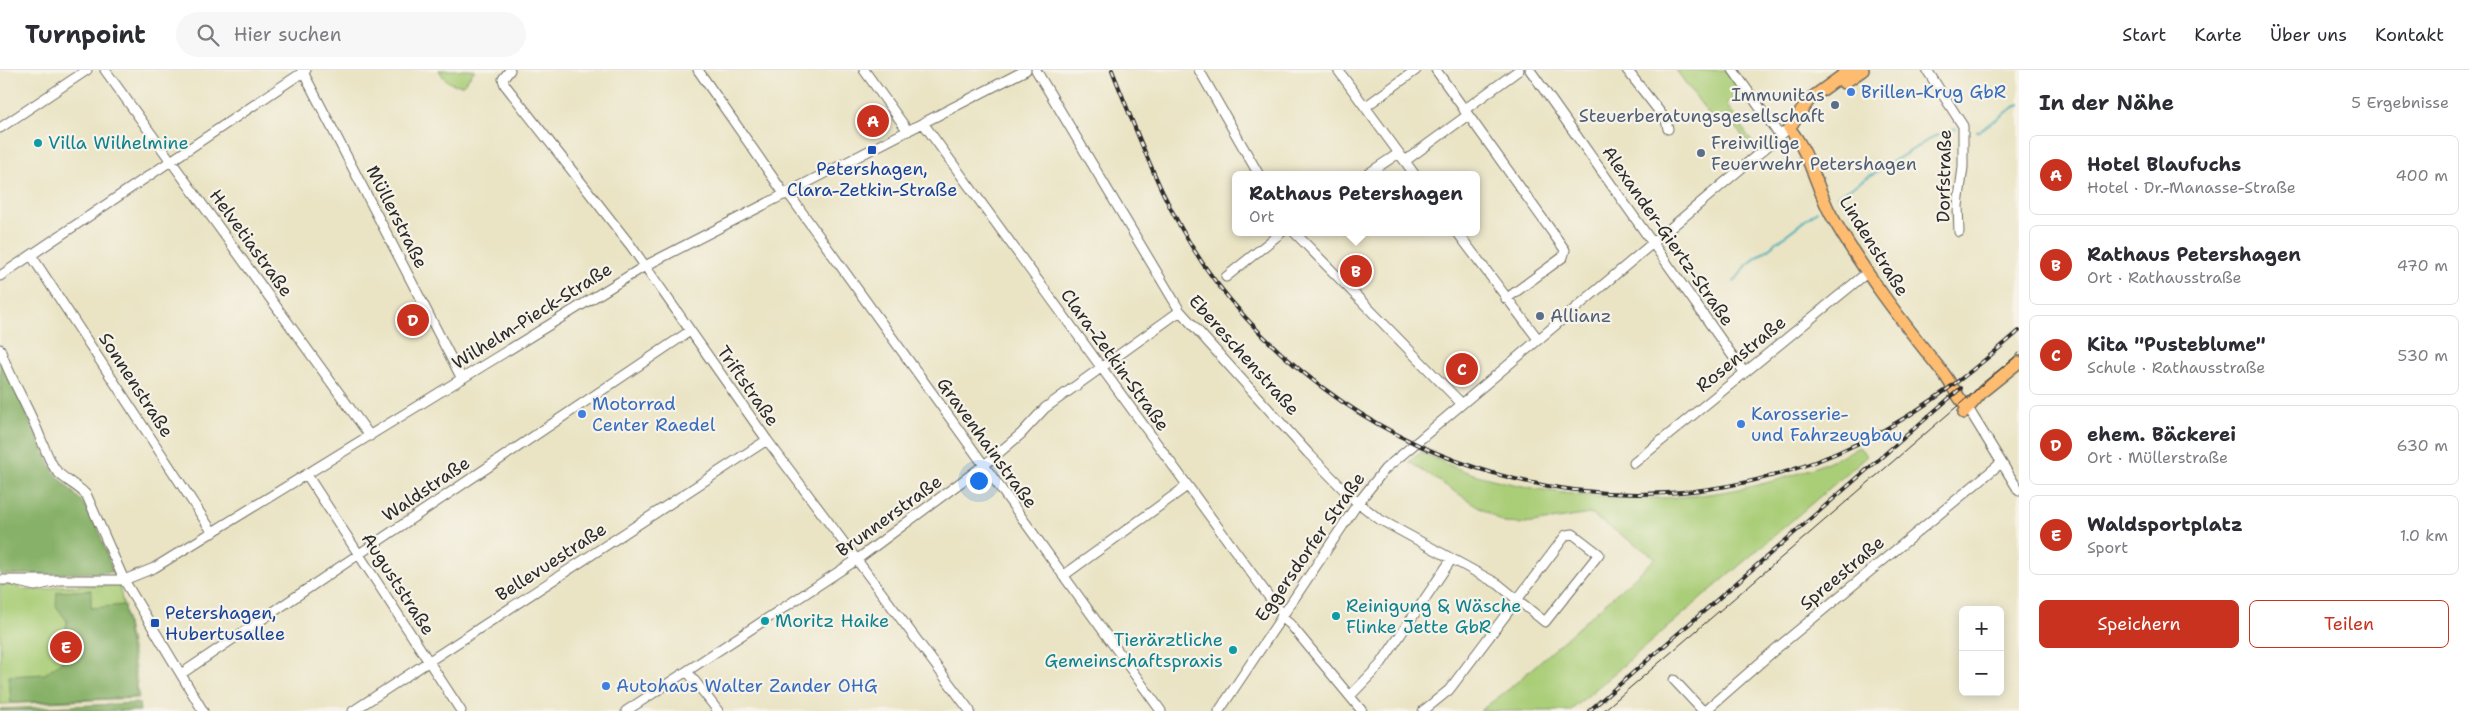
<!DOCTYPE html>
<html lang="de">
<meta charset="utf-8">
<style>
:root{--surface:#fff;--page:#f7f7f7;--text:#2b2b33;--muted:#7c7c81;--line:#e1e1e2;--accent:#c8321e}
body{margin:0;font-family:"Shantell Sans",sans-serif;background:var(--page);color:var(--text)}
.controls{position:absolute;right:15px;bottom:15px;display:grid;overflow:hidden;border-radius:8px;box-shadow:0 2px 12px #0003}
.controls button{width:45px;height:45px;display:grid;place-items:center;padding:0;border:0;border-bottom:1px solid var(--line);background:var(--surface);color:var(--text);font:25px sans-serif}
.you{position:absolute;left:978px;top:410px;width:18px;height:18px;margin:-12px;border:4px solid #fff;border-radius:50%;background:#1a73e8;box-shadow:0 0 0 8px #1a73e833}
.badge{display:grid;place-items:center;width:32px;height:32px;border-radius:50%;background:var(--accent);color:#fff;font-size:16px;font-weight:700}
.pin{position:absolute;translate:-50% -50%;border:2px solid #fff;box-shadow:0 1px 5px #0006}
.popup{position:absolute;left:1232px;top:101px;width:248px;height:65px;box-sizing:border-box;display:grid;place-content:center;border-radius:8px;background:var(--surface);filter:drop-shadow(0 1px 4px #0005);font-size:16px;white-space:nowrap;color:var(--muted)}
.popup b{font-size:19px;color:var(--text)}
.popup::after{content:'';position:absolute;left:50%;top:100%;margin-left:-10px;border:10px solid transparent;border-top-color:var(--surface)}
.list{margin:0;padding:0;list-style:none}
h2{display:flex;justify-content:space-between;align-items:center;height:65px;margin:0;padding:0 20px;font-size:21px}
h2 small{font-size:16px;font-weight:400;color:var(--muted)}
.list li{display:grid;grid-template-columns:32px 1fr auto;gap:15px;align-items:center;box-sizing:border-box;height:80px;margin:0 10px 10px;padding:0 10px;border:1px solid var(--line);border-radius:8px}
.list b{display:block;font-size:19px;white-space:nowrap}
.list p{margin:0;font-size:16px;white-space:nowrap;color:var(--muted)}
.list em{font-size:16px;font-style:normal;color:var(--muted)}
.actions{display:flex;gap:10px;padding:15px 20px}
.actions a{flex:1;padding:11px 0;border:1px solid var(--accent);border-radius:8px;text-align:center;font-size:18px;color:var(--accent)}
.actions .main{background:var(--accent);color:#fff}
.icon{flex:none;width:28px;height:28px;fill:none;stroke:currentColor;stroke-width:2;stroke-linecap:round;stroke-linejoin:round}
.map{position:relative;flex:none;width:2019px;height:641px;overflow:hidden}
header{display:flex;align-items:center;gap:30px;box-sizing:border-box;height:70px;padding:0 25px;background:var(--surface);border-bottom:1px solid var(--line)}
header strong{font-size:24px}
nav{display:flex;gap:28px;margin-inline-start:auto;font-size:18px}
.search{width:350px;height:45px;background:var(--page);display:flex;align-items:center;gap:12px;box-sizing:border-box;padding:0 18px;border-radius:28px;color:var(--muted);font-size:19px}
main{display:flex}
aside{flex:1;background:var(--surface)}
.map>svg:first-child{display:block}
.green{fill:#aace78;stroke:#6a7c52}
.forest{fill:#87b168;stroke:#596e4a}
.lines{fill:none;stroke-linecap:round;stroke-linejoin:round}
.stream{stroke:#3bacb6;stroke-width:2}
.minor-casing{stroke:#6e6c61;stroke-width:11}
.major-casing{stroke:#6e6c61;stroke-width:14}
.minor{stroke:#fff;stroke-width:9}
.major{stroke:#febc70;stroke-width:11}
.tram{stroke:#2b2b2b;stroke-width:1}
.rail-casing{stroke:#2b2b2b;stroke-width:4}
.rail{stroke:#f7f3e8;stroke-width:2;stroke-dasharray:5.5;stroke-linecap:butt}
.shop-dot{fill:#3f7fe0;stroke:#f7f3e8;stroke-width:2}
.service-dot{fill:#5c6f8a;stroke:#f7f3e8;stroke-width:2}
.culture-dot{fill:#0f9aa8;stroke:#f7f3e8;stroke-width:2}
.transit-dot{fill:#1a4fb4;stroke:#f7f3e8;stroke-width:2}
.labels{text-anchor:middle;stroke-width:4.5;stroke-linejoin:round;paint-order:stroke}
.shop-label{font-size:18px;fill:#366cbe;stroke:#f7f3e8;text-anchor:start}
.service-label{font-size:18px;fill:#4e5e75;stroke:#f7f3e8;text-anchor:start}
.culture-label{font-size:18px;fill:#0d838f;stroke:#f7f3e8;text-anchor:start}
.transit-label{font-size:18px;fill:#164399;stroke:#f7f3e8}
.street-label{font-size:18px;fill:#2b2b2b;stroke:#f7f3e8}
</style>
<header>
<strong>Turnpoint</strong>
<div class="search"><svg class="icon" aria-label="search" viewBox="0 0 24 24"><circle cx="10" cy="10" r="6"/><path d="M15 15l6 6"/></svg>Hier suchen</div>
<nav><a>Start</a><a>Karte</a><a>Über uns</a><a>Kontakt</a></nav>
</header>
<main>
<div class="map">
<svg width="2019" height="641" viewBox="0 0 2019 641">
<rect width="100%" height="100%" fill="#f7f3e8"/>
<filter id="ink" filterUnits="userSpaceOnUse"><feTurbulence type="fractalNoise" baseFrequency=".02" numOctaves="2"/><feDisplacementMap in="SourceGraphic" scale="10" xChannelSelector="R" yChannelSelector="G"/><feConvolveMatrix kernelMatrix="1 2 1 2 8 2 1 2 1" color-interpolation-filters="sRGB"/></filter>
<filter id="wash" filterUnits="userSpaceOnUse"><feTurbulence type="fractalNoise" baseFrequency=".0096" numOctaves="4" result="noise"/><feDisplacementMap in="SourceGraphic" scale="20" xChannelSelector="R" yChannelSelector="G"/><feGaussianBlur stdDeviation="1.12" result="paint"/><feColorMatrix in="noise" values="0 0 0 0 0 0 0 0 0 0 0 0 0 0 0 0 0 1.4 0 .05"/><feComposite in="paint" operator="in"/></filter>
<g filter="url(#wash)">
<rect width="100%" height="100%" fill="#eae4c5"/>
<path class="green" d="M 439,0 L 475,0 L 463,15 C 450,15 446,12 439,0 Z
M 1676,0 L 1730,0 L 1744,21 L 1726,34 L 1755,76 L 1751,79 L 1728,45 L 1716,54 Z
M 1859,377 L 1867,386 L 1570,641 L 1480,641 L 1509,619 L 1656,488 L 1590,444 L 1525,454 L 1504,453 L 1409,392 L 1421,382 C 1439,390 1458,400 1477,405 C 1602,440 1743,439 1859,377 Z
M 0,515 L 13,515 L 25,520 L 46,520 L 58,516 L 119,515 L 133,583 L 139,628 L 0,634 Z"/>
<path class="forest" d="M 0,287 L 53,401 L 83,433 L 96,453 L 113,502 L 0,505 Z
M 91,520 L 91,538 L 124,535 L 137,627 L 11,633 L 9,606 L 45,604 L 62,591 L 67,551 L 56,536 L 57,522 Z
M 139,633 L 140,641 L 0,641 L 0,639 Z"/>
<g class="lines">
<path class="stream" d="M 1977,62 L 2019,34
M 1837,126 L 1933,67 L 1956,58
M 1734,212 L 1747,195 L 1817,141"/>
</g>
</g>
<g filter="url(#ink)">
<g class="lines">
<defs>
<path id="minor" d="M 105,0 L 370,366
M 302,0 L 462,309
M 510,0 L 503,9 L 505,15 L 631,176 L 767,370 L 970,641
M 698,0 L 785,125
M 864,0 L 908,61
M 1036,0 L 1180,241 L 1308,383 L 1352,428 L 1379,449 L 1498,514 L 1545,552 L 1599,484 L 1573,464 L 1566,465 L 1449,620 L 1423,641
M 1199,0 L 1259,105
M 1338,0 L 1415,105
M 1436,0 L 1565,180 L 1563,187 L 1506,229
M 1530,0 L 1744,302
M 1627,0 L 1666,50 L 1668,59
M 1733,0 L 1780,66
M 1927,0 L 1963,56 L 1963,97 L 1958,136 L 1959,162
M 1365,37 L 1416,0
M 1464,40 L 1519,0
M 923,53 L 1236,482 L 1278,539 L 1284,543
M 0,58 L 87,0
M 1405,91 L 1468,45
M 1366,105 L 1399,83
M 788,123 L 1161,641
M 1294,162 L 1462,334
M 1457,162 L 1538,269
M 31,185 L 213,463
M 0,206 L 306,0
M 1226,207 L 1282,162
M 0,279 C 9,305 23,328 34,353 C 41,367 46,386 55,399 C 64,411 79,415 87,426 L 124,510 L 203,641
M 1968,338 L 2019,421
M 1634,393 L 1868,202
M 307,405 L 461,641
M 1063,506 L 1187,416
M 0,510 L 124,510 L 154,498 L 645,196 L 1026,0
M 14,511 L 35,516 L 57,511
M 1281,547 L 1290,554 L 1362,641
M 687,601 L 718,641
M 181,604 L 690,261
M 1674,610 L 1703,641
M 1350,626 L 1380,595 L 1451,490
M 353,641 L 767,370
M 626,641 L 855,491 L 988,392 L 1021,364 L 1045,338 L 1180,241
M 1219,641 L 1358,433 L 1385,399 L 1789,58
M 1705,641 L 1777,578 L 2001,393"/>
<path id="major" d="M 1850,0 L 1810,29 L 1789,58 C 1809,81 1816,116 1830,143 C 1862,200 1903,253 1944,304 C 1953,316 1957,328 1968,338
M 1844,13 L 1863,0
M 1964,343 L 1983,321 L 2019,292"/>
</defs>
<use href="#minor" class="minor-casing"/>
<use href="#major" class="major-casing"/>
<use href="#minor" class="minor"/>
<use href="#major" class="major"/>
<path class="tram" d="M 1603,641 L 2019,283"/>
<defs>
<path id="rail" d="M 1112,0 C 1141,73 1168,149 1216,212 C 1361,402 1615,478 1837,383 C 1906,354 1963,310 2019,261
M 1589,641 L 1961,318"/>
</defs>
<use href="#rail" class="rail-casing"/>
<use href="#rail" class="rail"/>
</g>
</g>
<g class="shop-dot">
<circle cx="1851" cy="22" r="5"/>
<circle cx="582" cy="344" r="5"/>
<circle cx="1741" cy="354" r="5"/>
<circle cx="606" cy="616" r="5"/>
</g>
<g class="service-dot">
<circle cx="1835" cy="35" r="5"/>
<circle cx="1701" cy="83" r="5"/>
<circle cx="1540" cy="246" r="5"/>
</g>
<g class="culture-dot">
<circle cx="38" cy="73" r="5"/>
<circle cx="1336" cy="546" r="5"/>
<circle cx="765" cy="551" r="5"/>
<circle cx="1233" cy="580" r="5"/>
</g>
<g class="transit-dot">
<rect x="867" y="75" width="10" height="10" rx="2.5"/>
<rect x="150" y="548" width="10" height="10" rx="2.5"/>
</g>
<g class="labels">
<g class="shop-label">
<text x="1861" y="28">Brillen-Krug GbR</text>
<text x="592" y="340">Motorrad<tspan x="592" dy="21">Center Raedel</tspan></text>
<text x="1751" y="350">Karosserie-<tspan x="1751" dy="21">und Fahrzeugbau</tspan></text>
<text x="616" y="622">Autohaus Walter Zander OHG</text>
</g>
<g class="service-label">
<text x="1825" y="31" text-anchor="end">Immunitas<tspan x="1825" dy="21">Steuerberatungsgesellschaft</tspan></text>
<text x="1711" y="79">Freiwillige<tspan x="1711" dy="21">Feuerwehr Petershagen</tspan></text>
<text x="1550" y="252">Allianz</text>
</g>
<g class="culture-label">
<text x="48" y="79">Villa Wilhelmine</text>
<text x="1346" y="542">Reinigung &amp; Wäsche<tspan x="1346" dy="21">Flinke Jette GbR</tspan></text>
<text x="775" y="557">Moritz Haike</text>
<text x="1223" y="576" text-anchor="end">Tierärztliche<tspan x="1223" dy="21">Gemeinschaftspraxis</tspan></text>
</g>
<g class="transit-label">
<text x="872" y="105">Petershagen,<tspan x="872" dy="21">Clara-Zetkin-Straße</tspan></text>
<text x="165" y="549" text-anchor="start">Petershagen,<tspan x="165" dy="21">Hubertusallee</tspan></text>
</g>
<g class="street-label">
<text transform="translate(1944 106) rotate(-89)" y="6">Dorfstraße</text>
<text transform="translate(397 147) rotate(63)" y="6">Müllerstraße</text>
<text transform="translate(1668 166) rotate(55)" y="6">Alexander-Giertz-Straße</text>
<text transform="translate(251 173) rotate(54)" y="6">Helvetiastraße</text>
<text transform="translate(1874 176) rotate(58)" y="6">Lindenstraße</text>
<text transform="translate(532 246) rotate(-32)" y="6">Wilhelm-Pieck-Straße</text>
<text transform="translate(1741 284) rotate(-39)" y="6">Rosenstraße</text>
<text transform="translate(1244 285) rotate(48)" y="6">Ebereschenstraße</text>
<text transform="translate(1115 290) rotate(54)" y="6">Clara-Zetkin-Straße</text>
<text transform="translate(136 315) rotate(57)" y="6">Sonnenstraße</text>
<text transform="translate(748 316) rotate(55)" y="6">Triftstraße</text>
<text transform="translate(987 373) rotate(54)" y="6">Gravenhainstraße</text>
<text transform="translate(426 419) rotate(-34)" y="6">Waldstraße</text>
<text transform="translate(889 446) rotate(-36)" y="6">Brunnerstraße</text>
<text transform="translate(1310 477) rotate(-55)" y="6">Eggersdorfer Straße</text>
<text transform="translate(551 492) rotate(-33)" y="6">Bellevuestraße</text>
<text transform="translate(1842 503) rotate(-40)" y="6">Spreestraße</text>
<text transform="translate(398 514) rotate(57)" y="6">Auguststraße</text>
</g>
</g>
</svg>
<div class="controls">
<button>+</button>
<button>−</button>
</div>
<div class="you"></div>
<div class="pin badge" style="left:873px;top:51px">A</div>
<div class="pin badge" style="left:1356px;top:201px">B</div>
<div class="popup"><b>Rathaus Petershagen</b>Ort</div>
<div class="pin badge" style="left:1462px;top:299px">C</div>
<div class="pin badge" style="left:413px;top:250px">D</div>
<div class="pin badge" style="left:66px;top:577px">E</div>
</div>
<aside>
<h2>In der Nähe<small>5 Ergebnisse</small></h2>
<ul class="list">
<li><span class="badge">A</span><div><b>Hotel Blaufuchs</b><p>Hotel · Dr.-Manasse-Straße</p></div><em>400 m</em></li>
<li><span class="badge">B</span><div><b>Rathaus Petershagen</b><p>Ort · Rathausstraße</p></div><em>470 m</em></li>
<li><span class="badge">C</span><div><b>Kita &quot;Pusteblume&quot;</b><p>Schule · Rathausstraße</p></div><em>530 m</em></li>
<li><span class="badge">D</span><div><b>ehem. Bäckerei</b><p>Ort · Müllerstraße</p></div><em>630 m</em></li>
<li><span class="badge">E</span><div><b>Waldsportplatz</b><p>Sport</p></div><em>1.0 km</em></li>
</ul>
<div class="actions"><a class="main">Speichern</a><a>Teilen</a></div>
</aside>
</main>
